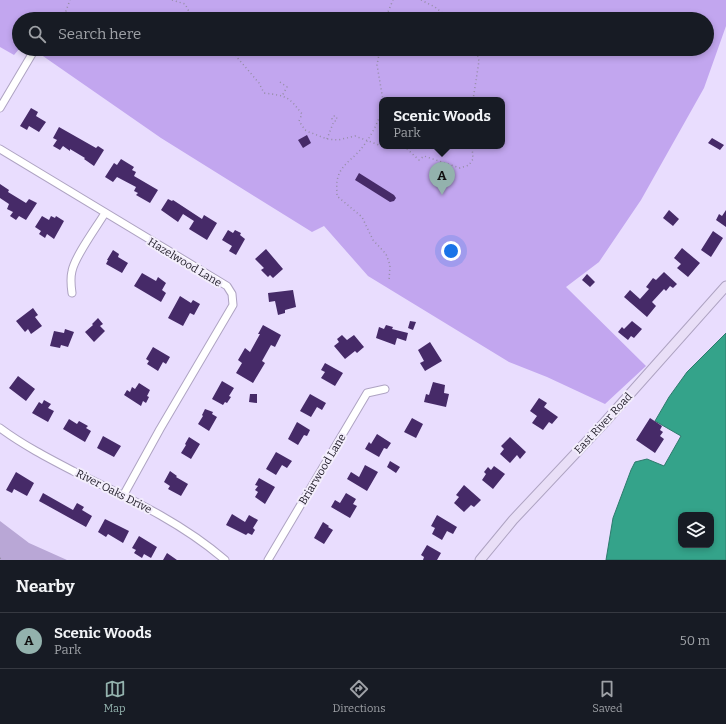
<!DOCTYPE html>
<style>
:root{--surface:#171b24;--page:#20242c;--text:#f1f3f6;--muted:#9ea1a6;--line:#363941;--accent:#93b2ad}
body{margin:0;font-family:Bitter,serif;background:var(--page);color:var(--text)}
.controls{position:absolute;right:12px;bottom:12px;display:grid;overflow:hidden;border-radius:8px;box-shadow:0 2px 6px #0003}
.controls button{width:36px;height:36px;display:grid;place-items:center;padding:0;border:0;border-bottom:1px solid var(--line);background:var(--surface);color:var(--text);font:20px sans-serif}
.you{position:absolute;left:451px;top:251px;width:14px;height:14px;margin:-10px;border:3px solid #fff;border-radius:50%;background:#1a73e8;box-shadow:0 0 0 6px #1a73e833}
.badge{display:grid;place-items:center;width:26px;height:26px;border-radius:50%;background:var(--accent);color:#111;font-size:13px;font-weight:700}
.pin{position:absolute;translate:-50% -33px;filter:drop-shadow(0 1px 2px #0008)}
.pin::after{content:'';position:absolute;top:21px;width:14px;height:12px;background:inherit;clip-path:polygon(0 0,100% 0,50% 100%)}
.popup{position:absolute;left:379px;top:97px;width:126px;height:52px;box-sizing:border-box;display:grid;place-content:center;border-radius:8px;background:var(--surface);filter:drop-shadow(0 1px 3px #0005);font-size:13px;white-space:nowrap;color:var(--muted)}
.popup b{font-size:15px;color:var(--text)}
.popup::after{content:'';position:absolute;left:50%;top:100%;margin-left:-8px;border:8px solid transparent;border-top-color:var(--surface)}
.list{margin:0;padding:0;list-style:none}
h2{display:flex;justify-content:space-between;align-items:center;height:52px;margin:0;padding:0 16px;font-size:17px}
h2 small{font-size:13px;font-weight:400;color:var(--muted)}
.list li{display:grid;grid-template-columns:26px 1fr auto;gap:12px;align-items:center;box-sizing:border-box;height:56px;padding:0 16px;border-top:1px solid var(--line)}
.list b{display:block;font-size:15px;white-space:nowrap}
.list p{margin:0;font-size:13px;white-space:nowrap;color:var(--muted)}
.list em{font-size:13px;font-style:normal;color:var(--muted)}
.icon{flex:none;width:22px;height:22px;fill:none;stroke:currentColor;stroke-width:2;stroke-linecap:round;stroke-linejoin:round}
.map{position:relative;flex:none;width:726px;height:560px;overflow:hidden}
.search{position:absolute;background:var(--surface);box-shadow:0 2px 6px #0003;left:12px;right:12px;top:12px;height:44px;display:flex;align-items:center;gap:10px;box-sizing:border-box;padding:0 14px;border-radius:22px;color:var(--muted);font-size:15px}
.sheet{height:108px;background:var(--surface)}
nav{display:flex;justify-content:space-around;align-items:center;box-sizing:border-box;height:56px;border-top:1px solid var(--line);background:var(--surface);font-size:11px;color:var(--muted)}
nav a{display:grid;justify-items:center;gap:2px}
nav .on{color:var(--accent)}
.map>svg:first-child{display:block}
.green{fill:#b9a7d6}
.forest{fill:#c2a6ef;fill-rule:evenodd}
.water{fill:#34a38a;stroke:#2e7a6d;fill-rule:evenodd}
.building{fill:#462a68}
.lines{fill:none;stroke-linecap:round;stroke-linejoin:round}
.minor-casing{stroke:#aea3c2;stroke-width:9}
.secondary-casing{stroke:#aea3c2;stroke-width:11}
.path{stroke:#958da5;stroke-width:1.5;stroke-dasharray:1 3;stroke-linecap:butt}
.minor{stroke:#fff;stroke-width:7}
.secondary{stroke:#e9dff7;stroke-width:9}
.labels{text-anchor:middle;stroke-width:4;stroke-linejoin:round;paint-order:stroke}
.street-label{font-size:11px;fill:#201c28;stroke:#f3eefc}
</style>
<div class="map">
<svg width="726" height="560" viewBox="0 0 726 560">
<rect width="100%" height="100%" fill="#e9ddfe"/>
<path class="green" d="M 0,521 L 29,543 L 67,560 L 0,560 Z"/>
<path class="forest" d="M 0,0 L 726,0 L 726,26 L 704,88 L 641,200 L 599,262 L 566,287 L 646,366 L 605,404 L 547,377 L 509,362 L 368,276 L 324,226 L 312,232 L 161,138 L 40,54 L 42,49 L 707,49 L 707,19 L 19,19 L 19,49 L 14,55 L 0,47 ZM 382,100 L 502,100 L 502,146 L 382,146 Z"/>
<path class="water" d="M 726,333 L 726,560 L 606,560 L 613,518 L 631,470 L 635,462 L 647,459 L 664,466 L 681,436 L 655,421 L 669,397 L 687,372 ZM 681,515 L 711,515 L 711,545 L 681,545 Z"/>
<path class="building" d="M 31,108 L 38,112 L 36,116 L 46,122 L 39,132 L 29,126 L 27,130 L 20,126 Z
M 59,127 L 96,148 L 98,146 L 104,150 L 94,166 L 84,159 L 85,158 L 70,149 L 70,151 L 63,146 L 60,150 L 53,146 L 57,140 L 53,138 Z
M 307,135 L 311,143 L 303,148 L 298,140 Z
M 712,138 L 724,145 L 720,150 L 708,143 Z
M 121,159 L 134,167 L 132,170 L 136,172 L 134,176 L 158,190 L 150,203 L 136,195 L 138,193 L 134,191 L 136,187 L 117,177 L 113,182 L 105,177 L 114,163 L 117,165 Z
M 359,173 L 394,195 L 396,198 L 394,201 L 390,202 L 355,180 Z
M 0,184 L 9,190 L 8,192 L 26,203 L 29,199 L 37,203 L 26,220 L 19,216 L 16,220 L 10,216 L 13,212 L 7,209 L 9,204 L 0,198 Z
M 168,199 L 172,201 L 173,200 L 202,219 L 204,215 L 217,223 L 207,240 L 189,229 L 194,221 L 183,214 L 178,222 L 161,210 Z
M 669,210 L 679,219 L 673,226 L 663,218 Z
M 726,210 L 726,227 L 716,220 L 719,214 L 722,216 Z
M 42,216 L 49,220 L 51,216 L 55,218 L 56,216 L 64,221 L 54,239 L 47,234 L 45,238 L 39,234 L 41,231 L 35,227 Z
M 228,230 L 233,233 L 235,230 L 241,233 L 240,235 L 245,239 L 236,255 L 229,251 L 232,246 L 222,240 Z
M 713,231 L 723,238 L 711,257 L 701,250 Z
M 682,248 L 700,263 L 688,277 L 677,268 L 681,264 L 674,258 Z
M 266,249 L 283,269 L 273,278 L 270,275 L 268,277 L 261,270 L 264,268 L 255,259 Z
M 113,250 L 119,254 L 118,257 L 128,263 L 122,273 L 106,264 L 108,260 L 107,260 Z
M 664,272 L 677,284 L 673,288 L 670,286 L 666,291 L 664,289 L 652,302 L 656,306 L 647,317 L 624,297 L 630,290 L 640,299 L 649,289 L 646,287 L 653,278 L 656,280 Z
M 142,273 L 156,281 L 158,277 L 166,283 L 162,290 L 166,293 L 161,302 L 134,286 Z
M 587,274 L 595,282 L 590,287 L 582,280 Z
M 293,290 L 296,307 L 285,310 L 285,313 L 278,315 L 275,301 L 269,302 L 268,293 Z
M 180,296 L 191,303 L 193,300 L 200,304 L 194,315 L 190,313 L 183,326 L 168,318 Z
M 33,308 L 38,315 L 35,317 L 42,326 L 31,334 L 28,329 L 25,332 L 16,321 Z
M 98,318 L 103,324 L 100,326 L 105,331 L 94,342 L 85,332 L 93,325 L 92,324 Z
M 410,321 L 416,322 L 413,330 L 408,328 Z
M 632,321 L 642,329 L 634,338 L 631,336 L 628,340 L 618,332 L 622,327 L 624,329 Z
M 263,325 L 281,335 L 275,347 L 271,345 L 262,361 L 265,363 L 253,383 L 236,373 L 242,363 L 238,360 L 245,348 L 250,352 L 260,334 L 258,334 Z
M 386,325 L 393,327 L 392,329 L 408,333 L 406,341 L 397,338 L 395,345 L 376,338 L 379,327 L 384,329 Z
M 65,329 L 74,332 L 68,347 L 61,345 L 60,348 L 50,346 L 54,331 L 64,333 Z
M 342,335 L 347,340 L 354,335 L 364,347 L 357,353 L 355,351 L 345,359 L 334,346 L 339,342 L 337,339 Z
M 430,342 L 442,361 L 425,371 L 420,363 L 424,361 L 418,350 Z
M 153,347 L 170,357 L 166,364 L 163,362 L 158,371 L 147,364 L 149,361 L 146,359 Z
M 325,363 L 343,373 L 335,386 L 321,378 L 325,372 L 321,370 Z
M 18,376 L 35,389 L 26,401 L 9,388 Z
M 222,381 L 234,388 L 229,396 L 231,397 L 227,403 L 225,402 L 223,405 L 212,399 Z
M 433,382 L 445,385 L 444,393 L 449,394 L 446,407 L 424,402 L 426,394 L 429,395 Z
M 139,383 L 150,390 L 147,396 L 149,397 L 146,403 L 143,401 L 141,406 L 124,395 L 127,390 L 130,392 L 132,387 L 135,389 Z
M 250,394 L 257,394 L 257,403 L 249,402 Z
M 310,394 L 326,403 L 322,410 L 317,407 L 311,417 L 300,411 Z
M 539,398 L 547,403 L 544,407 L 558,417 L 552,424 L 549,422 L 543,430 L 532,423 L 537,416 L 530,411 Z
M 44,400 L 51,404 L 48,408 L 54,411 L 48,422 L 32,413 L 39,402 L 42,404 Z
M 205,409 L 213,412 L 212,414 L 217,417 L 209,431 L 198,424 L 203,416 L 202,415 Z
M 412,418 L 423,424 L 416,438 L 404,432 Z
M 650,418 L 662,426 L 660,430 L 663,432 L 660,436 L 664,439 L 655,453 L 636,440 Z
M 69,419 L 77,424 L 79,421 L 88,426 L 86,428 L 91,431 L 85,442 L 63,429 Z
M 297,422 L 310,430 L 307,436 L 304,435 L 298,445 L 288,439 Z
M 377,434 L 391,443 L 387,449 L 384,448 L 379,457 L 365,449 L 369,442 L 371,444 Z
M 103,436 L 121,446 L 114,457 L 97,448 Z
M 189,437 L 200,444 L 191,459 L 181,453 L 186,445 L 185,444 Z
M 510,437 L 526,452 L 520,459 L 517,455 L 510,463 L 500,454 L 504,449 L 501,446 Z
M 276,452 L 292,461 L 287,468 L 282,465 L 276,475 L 266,469 Z
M 390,461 L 400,467 L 396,473 L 387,467 Z
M 365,465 L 378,472 L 367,491 L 347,479 L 351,472 L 359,477 Z
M 494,466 L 505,474 L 493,489 L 482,480 L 486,474 L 484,472 L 488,467 L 491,470 Z
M 170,471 L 177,476 L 176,477 L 188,484 L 181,496 L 168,489 L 170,486 L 164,482 Z
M 16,472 L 34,483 L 27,496 L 14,489 L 12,493 L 6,490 Z
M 259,478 L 275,487 L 265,504 L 255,497 L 258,492 L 255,490 L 258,486 L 255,485 Z
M 464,485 L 481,500 L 474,507 L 471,505 L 464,512 L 454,503 L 459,497 L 456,495 Z
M 43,493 L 73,510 L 77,503 L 84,507 L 82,510 L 92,516 L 86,527 L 39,501 Z
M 346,493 L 356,499 L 353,504 L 357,506 L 350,518 L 331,507 L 335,500 L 340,503 Z
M 232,514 L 245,522 L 249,515 L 258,520 L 253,528 L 255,530 L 252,535 L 248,533 L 246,535 L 226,525 Z
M 437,515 L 457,527 L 453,534 L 447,531 L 442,540 L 432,534 L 435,528 L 431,526 Z
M 105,519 L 129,531 L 123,543 L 108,534 L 106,537 L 98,532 Z
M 323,522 L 329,526 L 328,527 L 333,530 L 324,544 L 314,538 Z
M 139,536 L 157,547 L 151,558 L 144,554 L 142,558 L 134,553 L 136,550 L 132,548 Z
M 427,545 L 441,553 L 437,560 L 423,560 L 424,557 L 421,555 Z
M 167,553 L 177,560 L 163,560 Z"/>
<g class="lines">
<defs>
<path id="minor" d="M 0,108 L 35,49
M 0,149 L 227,286 L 232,294 L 233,305 L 160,429 L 123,496
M 72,293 C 71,286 70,279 72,271 C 75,256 96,228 105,213
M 0,428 C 23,445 48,458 73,471 C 126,497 180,521 225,560
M 268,560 L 367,393 L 385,389"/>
<path id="secondary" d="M 480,560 L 513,520 L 605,422 L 726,286"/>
</defs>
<use href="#minor" class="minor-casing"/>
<use href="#secondary" class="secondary-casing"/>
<path class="path" d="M 172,0 L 185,4 L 193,19
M 421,0 L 435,7 L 450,19
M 63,19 L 70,0
M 385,19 L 393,0
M 230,49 L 259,83 L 264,93 C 287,96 288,96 302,114 L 299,121 L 305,130 L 309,132 L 327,139 L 338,140 L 355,136 L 379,145 L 382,145
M 380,49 L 377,65 L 383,100
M 280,82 L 287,87 L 282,96
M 473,100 L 479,61 L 476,49
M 382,108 C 379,122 370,138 361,149 C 354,158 341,165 338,177 C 336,183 337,190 337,196 L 362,217 L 373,240 L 386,254 L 390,265 L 389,281
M 327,139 L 334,121 L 336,121 L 337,119 L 336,116 L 333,116 L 332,119 L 334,121
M 404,146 L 419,160 L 424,156 L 460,168 L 469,165 L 473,159 L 472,146
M 0,558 L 3,560"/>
<use href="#minor" class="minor"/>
<use href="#secondary" class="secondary"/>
</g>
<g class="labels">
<g class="street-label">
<text transform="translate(185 262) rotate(31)" y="4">Hazelwood Lane</text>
<text transform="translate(603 423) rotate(-47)" y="4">East River Road</text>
<text transform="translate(322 469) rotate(-59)" y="4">Briarwood Lane</text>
<text transform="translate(114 491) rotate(27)" y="4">River Oaks Drive</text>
</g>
</g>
</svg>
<div class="controls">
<button><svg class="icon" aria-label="layers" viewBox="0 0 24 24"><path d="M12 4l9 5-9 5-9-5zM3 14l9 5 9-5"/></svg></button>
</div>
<div class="you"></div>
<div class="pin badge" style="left:442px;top:195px">A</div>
<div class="popup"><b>Scenic Woods</b>Park</div>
<div class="search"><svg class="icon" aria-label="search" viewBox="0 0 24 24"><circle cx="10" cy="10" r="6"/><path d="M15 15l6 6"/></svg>Search here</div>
</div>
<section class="sheet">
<h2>Nearby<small></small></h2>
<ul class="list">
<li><span class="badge">A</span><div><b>Scenic Woods</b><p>Park</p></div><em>50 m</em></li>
</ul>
</section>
<nav>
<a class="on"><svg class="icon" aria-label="map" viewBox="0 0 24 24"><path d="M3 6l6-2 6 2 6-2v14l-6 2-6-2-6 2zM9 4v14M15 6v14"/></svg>Map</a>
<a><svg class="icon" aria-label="directions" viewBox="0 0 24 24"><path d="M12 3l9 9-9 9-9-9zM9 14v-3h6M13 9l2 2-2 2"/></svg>Directions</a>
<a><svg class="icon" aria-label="saved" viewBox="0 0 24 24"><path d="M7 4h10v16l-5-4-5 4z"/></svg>Saved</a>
</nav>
